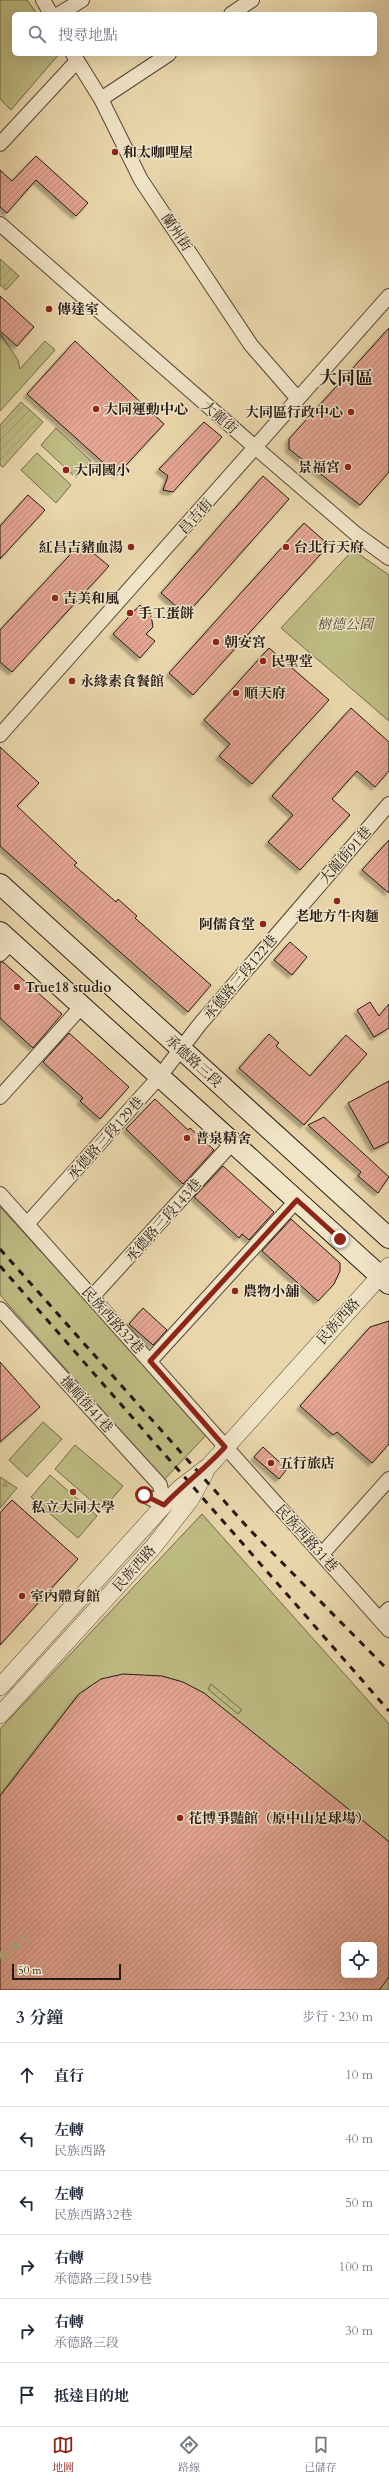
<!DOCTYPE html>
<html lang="zh-TW">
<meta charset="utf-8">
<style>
:root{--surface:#fff;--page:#f6f6f7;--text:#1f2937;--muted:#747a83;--line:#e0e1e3;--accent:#8f2418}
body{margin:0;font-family:Cardo,"Noto Serif TC",serif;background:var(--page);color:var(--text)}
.controls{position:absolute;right:12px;bottom:12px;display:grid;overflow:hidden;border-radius:6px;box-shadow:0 4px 16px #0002}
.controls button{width:36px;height:36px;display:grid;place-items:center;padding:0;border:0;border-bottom:1px solid var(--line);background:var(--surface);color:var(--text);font:20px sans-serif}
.scale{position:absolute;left:12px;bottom:10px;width:109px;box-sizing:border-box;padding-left:4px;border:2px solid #241914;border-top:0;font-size:11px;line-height:14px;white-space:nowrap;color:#241914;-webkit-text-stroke:3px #f1e5c8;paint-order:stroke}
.stop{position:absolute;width:12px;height:12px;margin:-9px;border:3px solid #8f2418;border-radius:50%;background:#fff}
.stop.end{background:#8f2418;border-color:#fff;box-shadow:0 1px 4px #0008}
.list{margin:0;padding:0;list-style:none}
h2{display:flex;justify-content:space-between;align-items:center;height:52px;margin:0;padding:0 16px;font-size:17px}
h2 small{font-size:13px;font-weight:400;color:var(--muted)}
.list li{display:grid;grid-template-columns:26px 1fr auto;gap:12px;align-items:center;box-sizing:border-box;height:64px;padding:0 16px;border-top:1px solid var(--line)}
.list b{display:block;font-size:15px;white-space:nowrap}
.list p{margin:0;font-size:13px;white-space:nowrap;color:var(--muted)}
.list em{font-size:13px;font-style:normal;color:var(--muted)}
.icon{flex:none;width:22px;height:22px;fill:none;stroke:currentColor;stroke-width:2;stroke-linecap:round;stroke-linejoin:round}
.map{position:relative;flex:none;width:389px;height:1990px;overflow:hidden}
.search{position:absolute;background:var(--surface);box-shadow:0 4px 16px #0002;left:12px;right:12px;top:12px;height:44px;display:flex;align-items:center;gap:10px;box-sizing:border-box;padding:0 14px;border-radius:6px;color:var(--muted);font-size:15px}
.sheet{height:436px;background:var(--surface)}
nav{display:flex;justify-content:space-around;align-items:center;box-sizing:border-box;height:56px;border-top:1px solid var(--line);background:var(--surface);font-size:11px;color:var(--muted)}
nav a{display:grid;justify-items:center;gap:2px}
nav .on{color:var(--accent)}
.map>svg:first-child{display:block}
.forest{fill:url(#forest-firs);stroke:#716a4c}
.park{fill:#bebc83;stroke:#716a4c;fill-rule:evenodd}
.garden{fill:url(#garden-furrows);stroke:#716a4c}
.building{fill:url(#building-hatch);stroke:#241914;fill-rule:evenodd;filter:url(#shadow)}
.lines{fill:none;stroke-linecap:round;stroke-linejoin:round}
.pedestrian-tunnel{stroke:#c2b18d;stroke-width:10;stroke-dasharray:10 5;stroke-linecap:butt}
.minor-casing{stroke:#55483a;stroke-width:16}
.tertiary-casing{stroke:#55483a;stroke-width:18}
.secondary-casing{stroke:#241914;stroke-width:22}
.minor{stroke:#f1e5c8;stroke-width:14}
.tertiary{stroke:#f1e5c8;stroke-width:17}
.secondary{stroke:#f1e5c8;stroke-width:20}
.rail{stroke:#241914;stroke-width:3;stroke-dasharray:7 7;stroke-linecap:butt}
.route{stroke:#8f2418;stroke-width:5}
.poi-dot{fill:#8f2418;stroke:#f1e5c8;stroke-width:1.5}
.labels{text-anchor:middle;stroke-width:3;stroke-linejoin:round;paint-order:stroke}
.poi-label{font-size:14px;font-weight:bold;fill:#241914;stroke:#f1e5c8;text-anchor:start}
.street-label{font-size:14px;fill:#241914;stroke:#f1e5c8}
.park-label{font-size:14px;font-style:italic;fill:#524a35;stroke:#f1e5c8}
.district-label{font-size:18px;font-weight:bold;fill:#241914;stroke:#f1e5c8}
</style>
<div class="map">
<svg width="389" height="1990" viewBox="0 0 389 1990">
<defs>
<pattern id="forest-firs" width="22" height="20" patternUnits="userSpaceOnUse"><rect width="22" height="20" fill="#bebc83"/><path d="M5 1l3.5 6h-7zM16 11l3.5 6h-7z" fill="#a3a170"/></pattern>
<pattern id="garden-furrows" width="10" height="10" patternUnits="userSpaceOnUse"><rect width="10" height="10" fill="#bebc83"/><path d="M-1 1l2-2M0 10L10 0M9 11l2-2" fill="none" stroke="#a3a170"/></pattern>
<pattern id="building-hatch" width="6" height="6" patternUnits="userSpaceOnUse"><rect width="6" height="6" fill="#e4a592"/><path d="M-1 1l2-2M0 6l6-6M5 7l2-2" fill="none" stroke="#c38d7d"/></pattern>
<filter id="shadow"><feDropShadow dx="-3.5" dy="3.5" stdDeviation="1" flood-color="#0004"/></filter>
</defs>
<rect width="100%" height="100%" fill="#e9d7ab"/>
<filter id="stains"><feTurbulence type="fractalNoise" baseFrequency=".005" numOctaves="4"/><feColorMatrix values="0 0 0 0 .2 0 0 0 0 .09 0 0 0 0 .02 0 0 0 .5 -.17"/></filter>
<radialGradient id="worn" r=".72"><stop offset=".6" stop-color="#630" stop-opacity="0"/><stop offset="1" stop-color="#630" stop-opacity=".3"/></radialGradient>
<path class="forest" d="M 0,1477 L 17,1488 L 0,1508 Z"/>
<path class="park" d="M 0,0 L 27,0 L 37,14 L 14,14 L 14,54 L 59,54 L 11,110 L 0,99 Z
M 0,333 L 18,360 L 20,369 L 45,341 L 55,350 L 0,411 Z
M 56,428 L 91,461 L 76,478 L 41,445 Z
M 37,453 L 71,485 L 56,503 L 21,470 Z
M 353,550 L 389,575 L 389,721 L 281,628 Z
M 0,1207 L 208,1433 L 164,1480 L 0,1295 Z
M 43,1422 L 62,1439 L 27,1477 L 9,1460 Z
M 75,1445 L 123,1486 L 102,1510 L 55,1469 Z
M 50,1475 L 97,1516 L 78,1538 L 31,1497 Z
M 202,1514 L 389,1724 L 389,1990 L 0,1990 L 0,1729 ZM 344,1945 L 374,1945 L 374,1975 L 344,1975 Z"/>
<path class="garden" d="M 0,259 L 19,276 L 6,290 L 0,285 Z
M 21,402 L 43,422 L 3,467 L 0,465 L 0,425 Z
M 211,1684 L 242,1710 L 238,1714 L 208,1689 Z"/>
<path class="building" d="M 36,156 L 88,203 L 76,216 L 36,180 L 7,213 L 0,207 L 0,170 L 12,181 Z
M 0,296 L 34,327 L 17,346 L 0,331 Z
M 389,328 L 389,472 L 360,505 L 289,449 L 289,439 Z
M 75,341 L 164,424 L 117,475 L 27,394 Z
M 204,422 L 222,437 L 173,492 L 163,490 L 168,476 L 159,469 Z
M 263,476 L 289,499 L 186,615 L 161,593 Z
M 28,495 L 45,510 L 0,559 L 0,526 Z
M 304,523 L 329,545 L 193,695 L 169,673 Z
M 81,543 L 109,566 L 12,672 L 0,662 L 0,630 Z
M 140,605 L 151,615 L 153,627 L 146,634 L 155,641 L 140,658 L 113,634 Z
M 269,648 L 329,700 L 252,784 L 219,756 L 230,744 L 204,720 Z
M 351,708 L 389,742 L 389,771 L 375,787 L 357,771 L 332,799 L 350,815 L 300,870 L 268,842 L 293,815 L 272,796 Z
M 0,747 L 39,783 L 17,806 L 77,863 L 74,865 L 116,902 L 118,899 L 137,916 L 135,918 L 211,985 L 188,1012 L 0,846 Z
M 389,840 L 389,893 L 362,870 Z
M 290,942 L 307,957 L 292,975 L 274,960 Z
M 0,962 L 3,962 L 62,1014 L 33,1048 L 0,1018 Z
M 370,1002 L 379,1016 L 389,1004 L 389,1028 L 374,1037 L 357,1010 Z
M 69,1033 L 129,1087 L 100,1119 L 80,1101 L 83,1098 L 43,1062 Z
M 269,1034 L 279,1043 L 276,1046 L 310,1076 L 346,1035 L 367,1054 L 304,1125 L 239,1068 Z
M 389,1081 L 389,1142 L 374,1149 L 348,1103 Z
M 155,1099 L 188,1130 L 190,1128 L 214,1150 L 183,1184 L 126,1129 Z
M 324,1117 L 389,1177 L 378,1193 L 358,1176 L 361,1172 L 308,1125 Z
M 223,1166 L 274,1212 L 249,1240 L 242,1234 L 239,1238 L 194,1197 Z
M 291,1219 L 340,1263 L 340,1271 L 334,1284 L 318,1301 L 262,1251 Z
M 143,1308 L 167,1330 L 153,1345 L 129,1324 Z
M 389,1321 L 389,1444 L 372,1463 L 337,1432 L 333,1435 L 300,1406 L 370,1327 Z
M 0,1362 L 40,1407 L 0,1442 Z
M 263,1447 L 287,1469 L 279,1479 L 254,1457 Z
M 12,1500 L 78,1559 L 0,1645 L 0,1513 Z
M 123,1674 L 162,1676 L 183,1682 L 204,1693 L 387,1840 L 389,1842 L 389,1977 L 379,1990 L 0,1990 L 0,1796 L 79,1694 L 101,1679 ZM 344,1945 L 374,1945 L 374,1975 L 344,1975 Z"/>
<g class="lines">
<path class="pedestrian-tunnel" d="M 0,1958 L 26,1938"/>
<defs>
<path id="minor" d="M 43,0 L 51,14
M 59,14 L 82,0
M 231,14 L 252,0
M 73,54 L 101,99 L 141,180 L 251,345 L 298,399
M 101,99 L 169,54
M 0,144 L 77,61
M 0,224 L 256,448 L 356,534 L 389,558
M 0,735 L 389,296
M 0,954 L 12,942
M 0,1097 L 82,1006
M 0,1194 L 389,1630
M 27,1224 L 160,1076 L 200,1024 L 389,804
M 92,1297 L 233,1142
M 0,1309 L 160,1485 L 164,1505
M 150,1361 L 297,1200
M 144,1495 L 164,1505
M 322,1554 L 389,1479
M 379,1619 L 389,1609"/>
<path id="tertiary" d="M 0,1687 L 164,1505 L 179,1489 L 209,1466 L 389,1266
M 0,1715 L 154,1546 L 190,1500 L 205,1473"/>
<path id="secondary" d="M 0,884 L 389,1238
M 0,932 L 389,1284"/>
</defs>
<use href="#minor" class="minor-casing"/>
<use href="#tertiary" class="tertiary-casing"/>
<use href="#secondary" class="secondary-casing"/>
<use href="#minor" class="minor"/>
<use href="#tertiary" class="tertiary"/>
<use href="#secondary" class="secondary"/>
<path class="rail" d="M 0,1249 L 249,1529 L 389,1671
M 0,1266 L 389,1711"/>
</g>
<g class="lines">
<path class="route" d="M 144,1495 L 164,1505 C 184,1484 206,1468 225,1447 L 150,1361 L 297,1200 L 340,1239"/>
</g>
<g class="poi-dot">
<circle cx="115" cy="152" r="4"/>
<circle cx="49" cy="309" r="4"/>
<circle cx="96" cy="409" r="4"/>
<circle cx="351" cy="412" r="4"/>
<circle cx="348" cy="467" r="4"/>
<circle cx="66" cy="470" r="4"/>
<circle cx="131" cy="547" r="4"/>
<circle cx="286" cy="547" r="4"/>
<circle cx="55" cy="598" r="4"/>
<circle cx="130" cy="613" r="4"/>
<circle cx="216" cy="642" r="4"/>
<circle cx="263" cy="661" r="4"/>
<circle cx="72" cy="681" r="4"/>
<circle cx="236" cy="693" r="4"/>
<circle cx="337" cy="901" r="4"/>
<circle cx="263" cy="924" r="4"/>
<circle cx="17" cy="987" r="4"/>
<circle cx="187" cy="1138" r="4"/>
<circle cx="235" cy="1291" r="4"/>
<circle cx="271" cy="1463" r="4"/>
<circle cx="73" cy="1492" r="4"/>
<circle cx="22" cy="1596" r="4"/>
<circle cx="180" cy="1818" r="4"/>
</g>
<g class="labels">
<g class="poi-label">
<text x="123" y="157">和太咖哩屋</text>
<text x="57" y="314">傳達室</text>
<text x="104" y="414">大同運動中心</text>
<text x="343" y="417" text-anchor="end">大同區行政中心</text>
<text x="340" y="472" text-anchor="end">景福宮</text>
<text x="74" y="475">大同國小</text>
<text x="123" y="552" text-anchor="end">紅昌吉豬血湯</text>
<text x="294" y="552">台北行天府</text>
<text x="63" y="603">吉美和風</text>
<text x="138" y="618">手工蛋餅</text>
<text x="224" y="647">朝安宮</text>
<text x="271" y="666">民聖堂</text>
<text x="80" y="686">永緣素食餐館</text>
<text x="244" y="698">順天府</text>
<text x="337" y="921" text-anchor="middle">老地方牛肉麵</text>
<text x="255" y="929" text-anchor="end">阿儒食堂</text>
<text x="25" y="992">True18 studio</text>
<text x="195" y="1143">普泉精舍</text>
<text x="243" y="1296">農物小舖</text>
<text x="279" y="1468">五行旅店</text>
<text x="73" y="1512" text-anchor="middle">私立大同大學</text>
<text x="30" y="1601">室內體育館</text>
<text x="188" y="1823">花博爭豔館（原中山足球場）</text>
</g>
<g class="street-label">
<text transform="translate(177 232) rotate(56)" y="5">蘭州街</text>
<text transform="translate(220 417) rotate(41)" y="5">大龍街</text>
<text transform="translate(195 516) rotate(-48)" y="5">昌吉街</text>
<text transform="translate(345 855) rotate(-49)" y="5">大龍街91巷</text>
<text transform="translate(240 977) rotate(-50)" y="5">承德路三段122巷</text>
<text transform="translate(194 1061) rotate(42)" y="5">承德路三段</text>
<text transform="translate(105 1138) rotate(-48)" y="5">承德路三段129巷</text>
<text transform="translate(163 1220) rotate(-48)" y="5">承德路三段143巷</text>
<text transform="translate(113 1320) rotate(48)" y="5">民族西路32巷</text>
<text transform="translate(338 1321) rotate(-48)" y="5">民族西路</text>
<text transform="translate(87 1404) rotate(48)" y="5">撫順街41巷</text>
<text transform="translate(307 1538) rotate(48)" y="5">民族西路31巷</text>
<text transform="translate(134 1568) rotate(-48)" y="5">民族西路</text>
</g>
<g class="park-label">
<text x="345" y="629">樹德公園</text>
</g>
<g class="district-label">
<text x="346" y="384">大同區</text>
</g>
</g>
<rect width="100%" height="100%" filter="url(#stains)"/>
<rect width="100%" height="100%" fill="url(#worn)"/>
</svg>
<div class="controls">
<button><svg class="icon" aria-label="locate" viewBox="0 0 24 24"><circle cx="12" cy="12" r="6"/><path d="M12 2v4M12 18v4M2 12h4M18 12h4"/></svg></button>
</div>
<div class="scale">50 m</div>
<div class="stop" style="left:144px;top:1495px"></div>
<div class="stop end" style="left:340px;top:1239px"></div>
<div class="search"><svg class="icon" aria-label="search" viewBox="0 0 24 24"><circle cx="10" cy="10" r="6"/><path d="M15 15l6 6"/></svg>搜尋地點</div>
</div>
<section class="sheet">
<h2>3 分鐘<small>步行 · 230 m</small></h2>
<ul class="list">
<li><svg class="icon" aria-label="ahead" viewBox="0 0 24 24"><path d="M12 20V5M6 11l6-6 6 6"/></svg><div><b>直行</b></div><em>10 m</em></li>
<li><svg class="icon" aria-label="left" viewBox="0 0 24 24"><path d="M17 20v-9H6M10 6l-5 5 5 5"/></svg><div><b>左轉</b><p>民族西路</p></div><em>40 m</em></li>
<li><svg class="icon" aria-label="left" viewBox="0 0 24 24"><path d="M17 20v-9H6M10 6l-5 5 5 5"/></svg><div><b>左轉</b><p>民族西路32巷</p></div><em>50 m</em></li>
<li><svg class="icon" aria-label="right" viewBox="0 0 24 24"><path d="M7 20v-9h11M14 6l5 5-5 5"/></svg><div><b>右轉</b><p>承德路三段159巷</p></div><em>100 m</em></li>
<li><svg class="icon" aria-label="right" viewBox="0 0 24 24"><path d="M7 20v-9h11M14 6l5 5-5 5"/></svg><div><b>右轉</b><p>承德路三段</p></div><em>30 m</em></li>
<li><svg class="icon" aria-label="arrive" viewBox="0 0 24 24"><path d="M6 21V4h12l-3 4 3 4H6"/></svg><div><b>抵達目的地</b></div></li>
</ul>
</section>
<nav>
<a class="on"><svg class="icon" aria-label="map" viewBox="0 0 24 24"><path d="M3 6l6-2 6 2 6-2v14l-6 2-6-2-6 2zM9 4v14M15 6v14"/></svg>地圖</a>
<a><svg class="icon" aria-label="directions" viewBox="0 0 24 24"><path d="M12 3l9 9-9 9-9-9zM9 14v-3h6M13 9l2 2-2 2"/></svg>路線</a>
<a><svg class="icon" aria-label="saved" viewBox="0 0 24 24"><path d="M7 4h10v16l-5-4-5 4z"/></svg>已儲存</a>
</nav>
